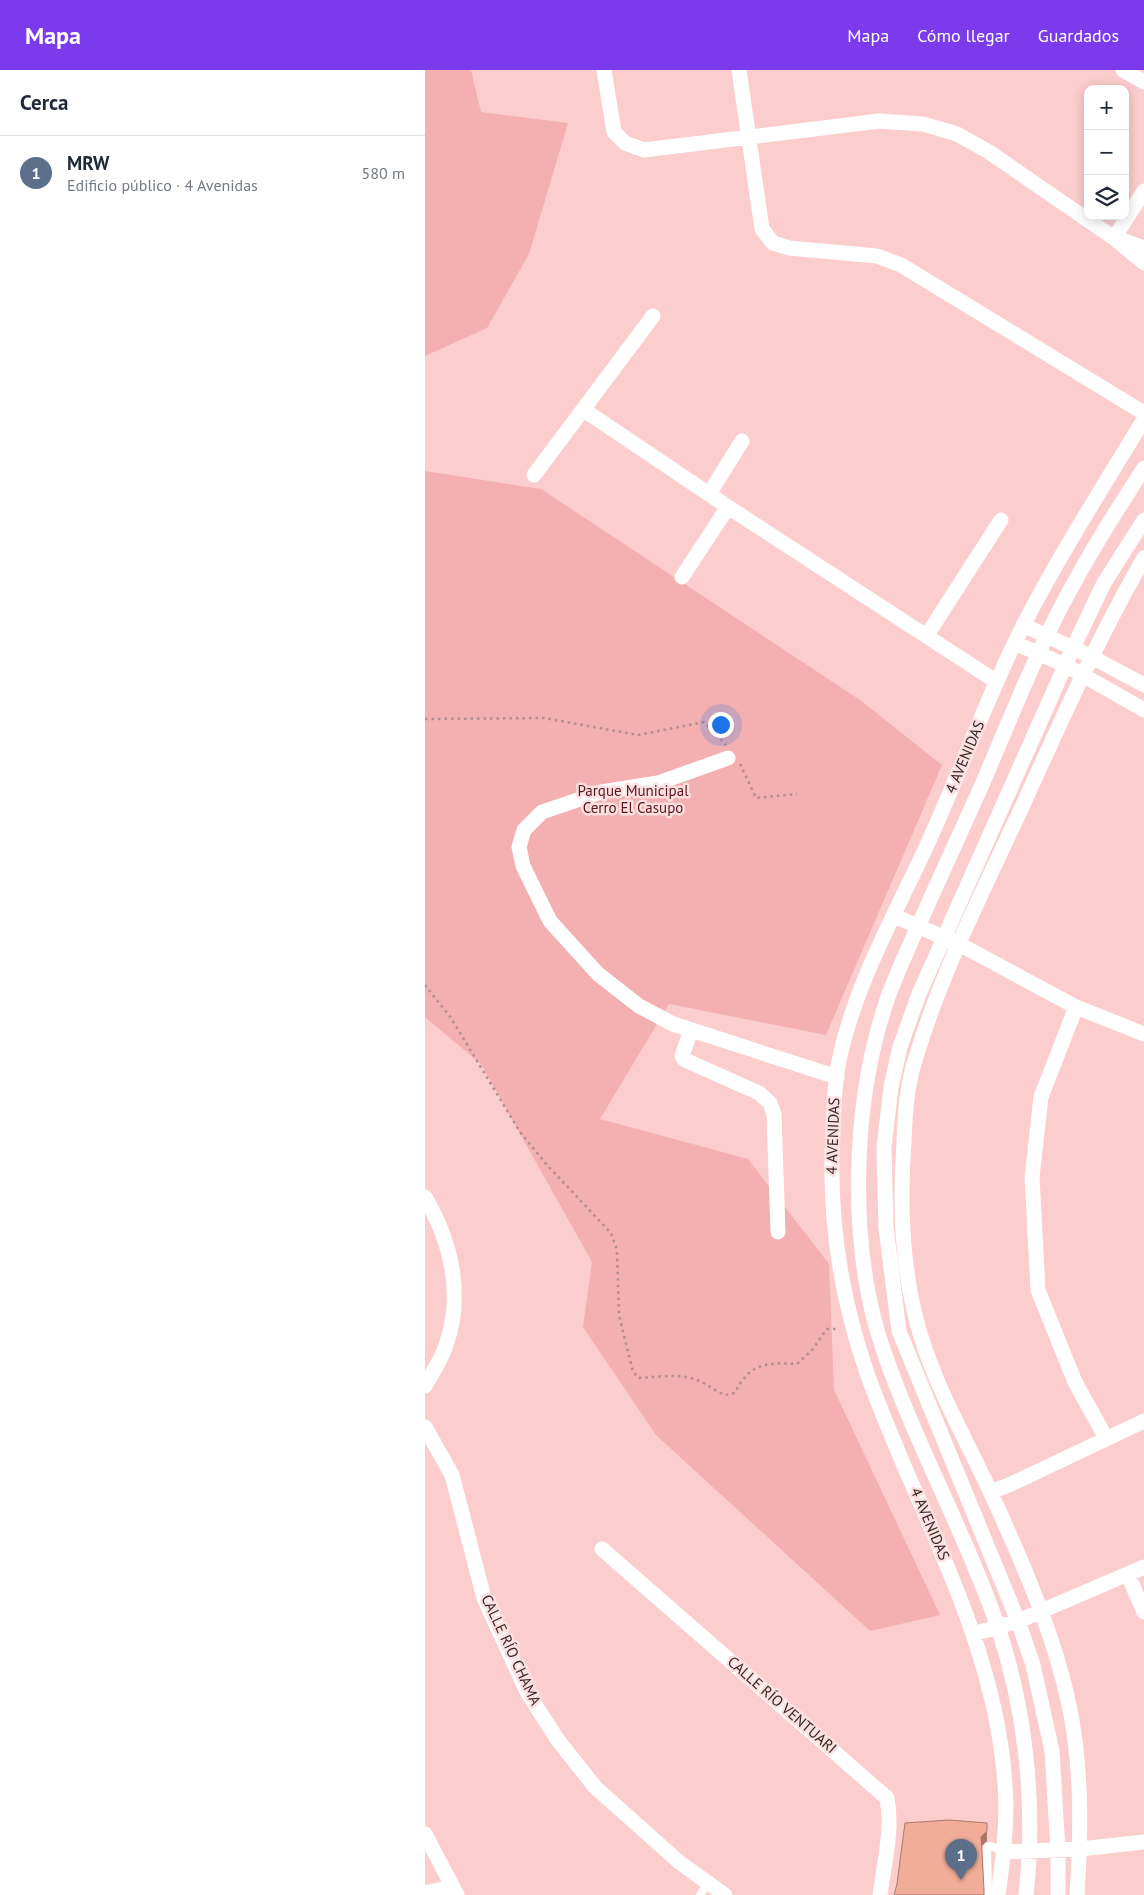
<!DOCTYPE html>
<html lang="es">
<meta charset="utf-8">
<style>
:root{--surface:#fff;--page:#f6f6f7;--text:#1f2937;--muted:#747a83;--line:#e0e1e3;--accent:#7c3aed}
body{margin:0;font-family:"PT Sans",sans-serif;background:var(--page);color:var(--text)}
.controls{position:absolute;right:15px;top:15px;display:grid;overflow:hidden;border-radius:10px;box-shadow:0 2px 12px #0003}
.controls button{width:45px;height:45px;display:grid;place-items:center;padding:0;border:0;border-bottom:1px solid var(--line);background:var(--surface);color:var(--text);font:25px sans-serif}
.you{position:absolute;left:295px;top:654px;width:18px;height:18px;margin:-12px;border:4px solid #fff;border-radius:50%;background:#1a73e8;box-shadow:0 0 0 8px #1a73e833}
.badge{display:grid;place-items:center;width:32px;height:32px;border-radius:50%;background:var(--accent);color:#fff;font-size:16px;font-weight:700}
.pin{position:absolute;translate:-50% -41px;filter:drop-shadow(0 1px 2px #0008)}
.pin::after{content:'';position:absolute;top:26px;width:18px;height:15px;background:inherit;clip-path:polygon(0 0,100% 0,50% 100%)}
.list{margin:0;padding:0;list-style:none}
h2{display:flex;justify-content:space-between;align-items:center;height:65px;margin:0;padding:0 20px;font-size:21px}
h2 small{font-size:16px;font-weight:400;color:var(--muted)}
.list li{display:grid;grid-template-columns:32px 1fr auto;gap:15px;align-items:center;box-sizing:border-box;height:75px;padding:0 20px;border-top:1px solid var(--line)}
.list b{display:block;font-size:19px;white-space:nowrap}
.list p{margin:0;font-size:16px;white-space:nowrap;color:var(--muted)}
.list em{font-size:16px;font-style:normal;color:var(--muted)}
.icon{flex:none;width:28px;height:28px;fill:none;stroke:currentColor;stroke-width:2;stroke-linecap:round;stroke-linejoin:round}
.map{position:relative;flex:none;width:719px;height:1825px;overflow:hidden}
header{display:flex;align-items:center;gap:30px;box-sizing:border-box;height:70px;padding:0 25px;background:var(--accent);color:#fff}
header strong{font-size:24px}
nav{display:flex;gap:28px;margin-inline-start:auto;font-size:18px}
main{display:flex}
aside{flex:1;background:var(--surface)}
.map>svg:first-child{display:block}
.green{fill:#f4afb0}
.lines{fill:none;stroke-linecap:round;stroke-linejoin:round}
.path{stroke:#b28e8e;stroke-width:2.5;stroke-dasharray:2.5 4;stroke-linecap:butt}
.lane{stroke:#fff;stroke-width:8}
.street{stroke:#fff;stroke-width:15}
.shaded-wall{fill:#a9796a}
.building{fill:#f1ad98;stroke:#a9796a}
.labels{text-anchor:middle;stroke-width:5;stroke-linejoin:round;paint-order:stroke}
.street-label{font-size:15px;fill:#372525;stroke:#fde0e0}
.park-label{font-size:15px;fill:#5b131d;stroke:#fde0e0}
</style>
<header>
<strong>Mapa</strong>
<nav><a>Mapa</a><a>Cómo llegar</a><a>Guardados</a></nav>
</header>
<main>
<aside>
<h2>Cerca<small></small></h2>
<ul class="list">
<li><span class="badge" style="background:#5c6f8a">1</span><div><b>MRW</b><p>Edificio público · 4 Avenidas</p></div><em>580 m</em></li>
</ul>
</aside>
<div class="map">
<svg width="719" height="1825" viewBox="0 0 719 1825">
<rect width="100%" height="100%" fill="#fccdcd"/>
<path class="green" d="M 0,0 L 46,0 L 56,42 L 143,53 L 104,184 L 62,258 L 0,286 Z
M 0,401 L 116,419 L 435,630 L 517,695 L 401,965 L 244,934 L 175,1049 L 323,1089 L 404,1194 L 409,1320 L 515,1545 L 445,1561 L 231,1365 L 158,1257 L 167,1192 L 56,994 L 0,947 Z"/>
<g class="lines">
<path class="path" d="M 0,649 L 119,648 L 213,665 L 279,652 L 301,675
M 315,694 L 331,728 L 372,724
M 0,915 L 26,948 L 95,1062 L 122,1095 L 186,1163 L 192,1180 L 194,1245 L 208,1302 L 214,1308 C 233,1307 254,1303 272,1310 C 282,1314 290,1321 300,1325 L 310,1323 C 324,1293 342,1292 372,1294 L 387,1280 L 402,1259 L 414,1259"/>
<path class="lane" d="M 275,1825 L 283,1813
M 563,1825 L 562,1777 L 566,1776 L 579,1782"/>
<path class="street" d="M 179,0 L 189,62 L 200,73 L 219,80 L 454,51 L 498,54 L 532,64 L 564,82 L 689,168 L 719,193
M 314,0 L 337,159 L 348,173 L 364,178 L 452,186 L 476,195 L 719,343
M 698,0 L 719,12
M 689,168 L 719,121
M 694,169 L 719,178
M 159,340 L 303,437 L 572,612
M 109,405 L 228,246
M 284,424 L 317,371
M 257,507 L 303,437
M 598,555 L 665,586 L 719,615
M 502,565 L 576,450
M 590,573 L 640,595 L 719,640
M 303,688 L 233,713 L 176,722 L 117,742 L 99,760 L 94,777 L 98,796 L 125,851 L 173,904 L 214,936 L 248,954 L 412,1007
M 469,846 L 534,874 L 651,937 L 719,964
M 651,937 L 616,1027 L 607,1107 L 613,1220 L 650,1312 L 681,1368
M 266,960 L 257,986 L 260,990 L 334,1023 L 345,1033 L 349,1044 L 353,1162
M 0,1127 C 26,1171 39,1225 21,1275 C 17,1289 7,1303 0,1316
M 0,1357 L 27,1405 L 59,1528 L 102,1622 L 132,1669 L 170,1717 L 254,1792 L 300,1825
M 565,1422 L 584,1415 L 719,1351
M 177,1479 L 462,1728 C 468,1759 459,1794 455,1825
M 703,1505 L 719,1542
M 548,1564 L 593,1551 L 719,1497
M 0,1764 L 32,1825
M 579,1782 L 655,1779 L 719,1772
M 0,1823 L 28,1817
M 573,1825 C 578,1789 583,1751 580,1714 C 570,1566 491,1441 442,1303 C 415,1225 403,1145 408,1062 C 409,1038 409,1015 414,991 C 430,912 474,838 507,764 C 538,695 564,622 599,554 C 635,484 678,417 719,349
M 601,1825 C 611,1735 601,1640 572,1554 C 539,1460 490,1373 458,1279 C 423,1177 427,1035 461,933 C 469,909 480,886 490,863 C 512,814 534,765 556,717 C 578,666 599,613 623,563 C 651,505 684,452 719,398
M 633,1825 L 633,1780 L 627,1681 L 608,1595 L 593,1551 L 474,1261 L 461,1158 L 459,1077 L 466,1017 L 475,977 L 494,924 L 648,578 L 679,513 L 719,450
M 652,1825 C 656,1764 657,1700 645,1640 C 631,1568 595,1486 564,1419 C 542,1372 516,1326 499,1276 C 477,1211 474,1140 479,1072 C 480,1043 482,1014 491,987 C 517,901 559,819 597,737 C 635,653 673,568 719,488"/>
</g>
<path class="shaded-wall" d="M 562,1761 L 562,1771 L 556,1777 L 556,1767 Z"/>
<path class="building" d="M 524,1750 L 562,1753 L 562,1761 L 556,1767 L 559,1819 L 559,1825 L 469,1825 L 472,1814 L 480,1753 Z"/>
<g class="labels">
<g class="street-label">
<text transform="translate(540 687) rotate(-67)" y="5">4 AVENIDAS</text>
<text transform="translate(408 1066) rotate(-88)" y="5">4 AVENIDAS</text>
<text transform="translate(505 1454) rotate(67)" y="5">4 AVENIDAS</text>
<text transform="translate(86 1580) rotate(65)" y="5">CALLE RÍO CHAMA</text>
<text transform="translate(357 1635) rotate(41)" y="5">CALLE RÍO VENTUARI</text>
</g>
<g class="park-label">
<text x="208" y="726">Parque Municipal<tspan x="208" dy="17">Cerro El Casupo</tspan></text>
</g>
</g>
</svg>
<div class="controls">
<button>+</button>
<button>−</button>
<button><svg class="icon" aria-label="layers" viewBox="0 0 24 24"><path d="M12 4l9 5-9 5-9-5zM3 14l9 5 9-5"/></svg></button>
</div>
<div class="you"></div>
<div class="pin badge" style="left:536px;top:1810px;background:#5c6f8a">1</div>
</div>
</main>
